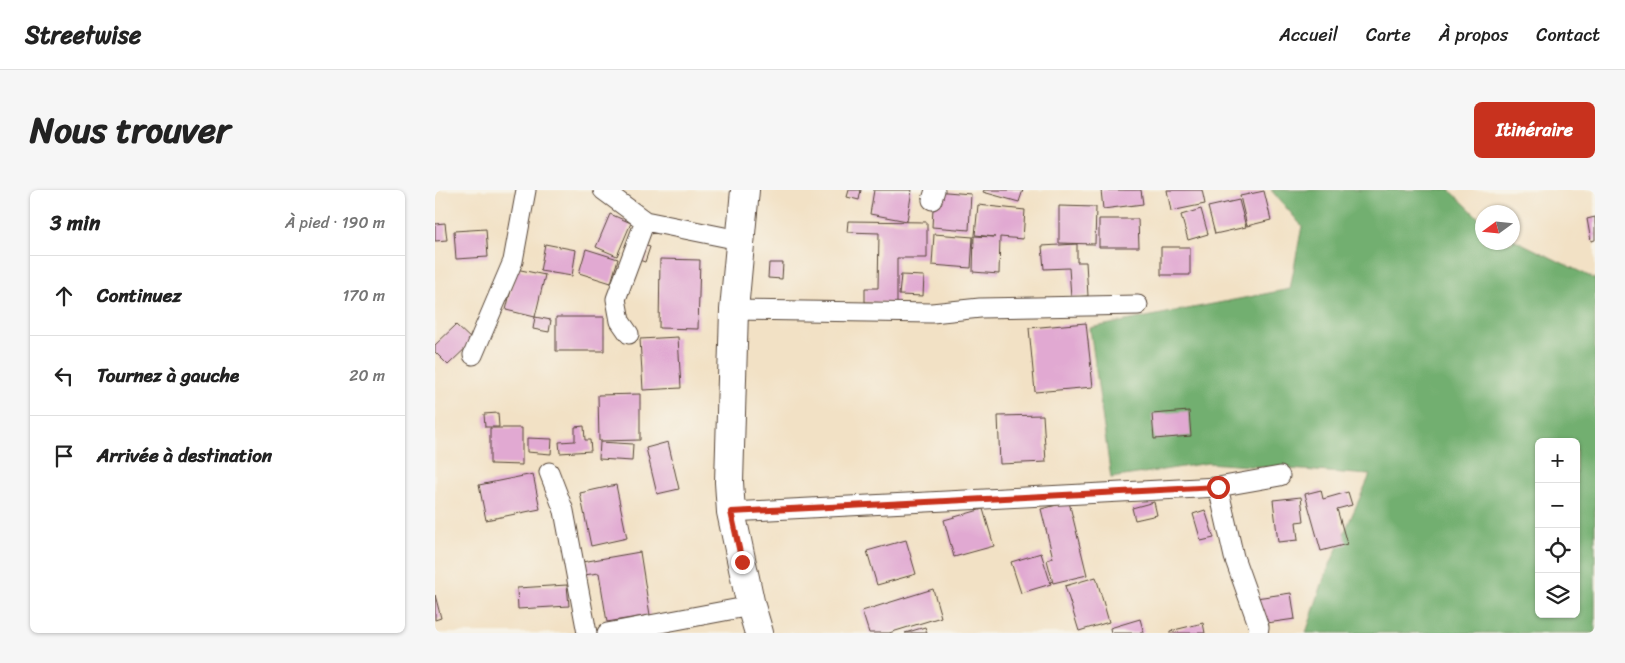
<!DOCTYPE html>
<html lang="fr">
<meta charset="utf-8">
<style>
:root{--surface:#fff;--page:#f6f6f6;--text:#222;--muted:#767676;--line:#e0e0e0;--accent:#c8321e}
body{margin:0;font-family:Sriracha,sans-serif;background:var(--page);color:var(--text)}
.controls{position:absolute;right:15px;bottom:15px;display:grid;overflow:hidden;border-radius:8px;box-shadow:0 1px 4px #0004}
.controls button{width:45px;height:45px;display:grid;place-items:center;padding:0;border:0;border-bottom:1px solid var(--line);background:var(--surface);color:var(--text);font:25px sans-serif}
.compass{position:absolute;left:1040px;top:15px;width:45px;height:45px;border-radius:50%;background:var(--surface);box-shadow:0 1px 4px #0004;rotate:255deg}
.stop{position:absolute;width:15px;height:15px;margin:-11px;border:4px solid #c8321e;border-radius:50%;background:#fff}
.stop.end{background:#c8321e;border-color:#fff;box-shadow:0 1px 5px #0008}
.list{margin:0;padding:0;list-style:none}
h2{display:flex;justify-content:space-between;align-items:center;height:65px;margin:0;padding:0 20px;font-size:21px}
h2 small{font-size:16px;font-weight:400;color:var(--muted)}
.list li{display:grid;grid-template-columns:32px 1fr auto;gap:15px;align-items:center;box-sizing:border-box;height:80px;padding:0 20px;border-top:1px solid var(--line)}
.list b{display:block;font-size:19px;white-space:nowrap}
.list em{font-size:16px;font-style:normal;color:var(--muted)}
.icon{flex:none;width:28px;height:28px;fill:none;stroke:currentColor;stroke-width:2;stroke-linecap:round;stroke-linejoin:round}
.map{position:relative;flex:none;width:1160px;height:443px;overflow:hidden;border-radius:8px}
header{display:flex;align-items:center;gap:30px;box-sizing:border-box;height:70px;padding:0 25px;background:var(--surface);border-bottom:1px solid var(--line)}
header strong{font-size:24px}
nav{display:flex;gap:28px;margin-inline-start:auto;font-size:18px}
.intro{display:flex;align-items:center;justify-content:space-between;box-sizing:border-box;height:120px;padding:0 30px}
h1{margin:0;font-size:35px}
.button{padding:12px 22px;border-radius:8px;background:var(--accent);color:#fff;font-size:18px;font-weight:700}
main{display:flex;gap:30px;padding:0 30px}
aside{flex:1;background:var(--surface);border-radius:8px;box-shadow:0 1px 4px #0004}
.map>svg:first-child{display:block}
.forest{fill:#72af6f;stroke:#566c46;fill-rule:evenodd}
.building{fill:#e1a9d2}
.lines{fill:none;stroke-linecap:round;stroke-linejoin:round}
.street-casing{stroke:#564537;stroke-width:21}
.secondary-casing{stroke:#564537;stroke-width:30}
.street{stroke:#fff;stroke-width:19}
.secondary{stroke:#fff;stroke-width:28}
.route{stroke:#c8321e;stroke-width:6}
</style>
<header>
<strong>Streetwise</strong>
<nav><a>Accueil</a><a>Carte</a><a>À propos</a><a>Contact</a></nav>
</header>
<div class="intro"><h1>Nous trouver</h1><a class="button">Itinéraire</a></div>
<main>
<aside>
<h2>3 min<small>À pied · 190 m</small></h2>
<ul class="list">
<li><svg class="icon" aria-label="ahead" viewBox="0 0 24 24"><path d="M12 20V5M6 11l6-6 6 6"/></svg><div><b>Continuez</b></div><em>170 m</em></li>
<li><svg class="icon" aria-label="left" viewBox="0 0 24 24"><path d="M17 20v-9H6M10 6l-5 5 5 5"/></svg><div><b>Tournez à gauche</b></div><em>20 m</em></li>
<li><svg class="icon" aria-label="arrive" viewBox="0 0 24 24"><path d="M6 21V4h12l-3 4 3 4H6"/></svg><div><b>Arrivée à destination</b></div></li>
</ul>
</aside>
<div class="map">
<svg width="1160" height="443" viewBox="0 0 1160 443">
<rect width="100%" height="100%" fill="#f7f3e8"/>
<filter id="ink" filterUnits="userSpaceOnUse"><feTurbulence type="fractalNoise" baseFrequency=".02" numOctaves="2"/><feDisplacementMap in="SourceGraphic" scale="10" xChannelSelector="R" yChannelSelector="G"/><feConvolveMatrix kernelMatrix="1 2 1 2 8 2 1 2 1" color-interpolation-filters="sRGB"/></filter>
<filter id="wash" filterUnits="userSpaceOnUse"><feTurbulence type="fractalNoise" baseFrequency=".0096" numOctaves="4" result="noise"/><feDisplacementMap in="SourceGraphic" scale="20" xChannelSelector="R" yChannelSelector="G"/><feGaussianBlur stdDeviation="1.12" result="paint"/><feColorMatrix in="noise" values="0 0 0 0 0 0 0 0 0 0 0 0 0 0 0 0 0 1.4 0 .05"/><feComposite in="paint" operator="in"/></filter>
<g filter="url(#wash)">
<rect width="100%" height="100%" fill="#f2e1c5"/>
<path class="forest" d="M 836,0 L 1015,0 L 1047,31 L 1048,52 L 1078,52 L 1078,49 L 1160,89 L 1160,443 L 871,443 L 889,388 L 935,285 L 773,273 L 676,288 L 655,138 L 855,99 L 867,36 ZM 1104,252 L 1141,252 L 1141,424 L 1104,424 Z"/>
<g id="blocks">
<path class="building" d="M 414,0 L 426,0 L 424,10 L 412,7 Z
M 439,0 L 477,0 L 472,31 L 435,24 Z
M 549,0 L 588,0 L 584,12 L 548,2 Z
M 666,0 L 706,0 L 708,14 L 668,19 Z
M 732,0 L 767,0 L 770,14 L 736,21 Z
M 499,1 L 536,4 L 534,40 L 497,37 Z
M 829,1 L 836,30 L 812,36 L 805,6 Z
M 804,10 L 811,37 L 780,44 L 773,17 Z
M 543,15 L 590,20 L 588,49 L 565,47 L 564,84 L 538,82 L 539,46 L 560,47 L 540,45 Z
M 624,16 L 661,17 L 660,54 L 624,53 Z
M 766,19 L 773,44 L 753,50 L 746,25 Z
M 175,24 L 196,33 L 182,66 L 161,57 Z
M 1160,27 L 1160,50 L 1156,51 L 1152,29 Z
M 664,29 L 703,29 L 704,57 L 664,57 Z
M 413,31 L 492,32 L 492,68 L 462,68 L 462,113 L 430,112 L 430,98 L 443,98 L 444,43 L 412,42 Z
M 10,33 L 12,50 L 0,51 L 0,34 Z
M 51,39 L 53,67 L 21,69 L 19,41 Z
M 499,44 L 538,47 L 536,78 L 497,75 Z
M 202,53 L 215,57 L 210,72 L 198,68 Z
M 110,54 L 141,60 L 137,86 L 105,81 Z
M 642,54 L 642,72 L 651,72 L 653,106 L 636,107 L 634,78 L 609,79 L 607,56 Z
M 726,57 L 755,57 L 755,85 L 726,85 Z
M 151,59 L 183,69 L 176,93 L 144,83 Z
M 225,69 L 265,70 L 263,139 L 224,138 Z
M 334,73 L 348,73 L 347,89 L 333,88 Z
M 81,79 L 110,85 L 100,127 L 71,120 Z
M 466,85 L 489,86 L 488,106 L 464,105 Z
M 100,127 L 116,130 L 114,142 L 98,139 Z
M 121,127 L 169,127 L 169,161 L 121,161 Z
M 651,133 L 658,197 L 600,202 L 594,138 Z
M 21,135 L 38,151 L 13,175 L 0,162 L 0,155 Z
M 243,147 L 246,198 L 208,200 L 205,149 Z
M 205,204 L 205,250 L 164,251 L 163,205 Z
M 754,221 L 756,246 L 719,249 L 717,224 Z
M 63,223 L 64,237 L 50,237 L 49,224 Z
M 608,225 L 611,272 L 565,274 L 563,226 Z
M 149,236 L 150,250 L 155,250 L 156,261 L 125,263 L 124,252 L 140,251 L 140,237 Z
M 55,238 L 87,238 L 87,275 L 55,274 Z
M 92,248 L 117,249 L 116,264 L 92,262 Z
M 165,252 L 198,254 L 197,271 L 164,269 Z
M 233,252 L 244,299 L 222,304 L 211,258 Z
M 98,284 L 105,319 L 51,330 L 44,295 Z
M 181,295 L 192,348 L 156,356 L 145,303 Z
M 886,300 L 888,309 L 913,302 L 917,315 L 902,319 L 912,354 L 886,361 L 870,304 Z
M 866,307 L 869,331 L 861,332 L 863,350 L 843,352 L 838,310 Z
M 634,312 L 652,385 L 618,393 L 612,370 L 618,368 L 606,319 Z
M 719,312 L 722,325 L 700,330 L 697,318 Z
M 548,319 L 559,356 L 519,367 L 509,330 Z
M 770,320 L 779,348 L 766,351 L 758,324 Z
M 471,350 L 481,384 L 442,395 L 432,361 Z
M 205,362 L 215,425 L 172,432 L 164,383 L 149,385 L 147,372 Z
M 606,363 L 616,394 L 586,403 L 576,372 Z
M 661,387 L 674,432 L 644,441 L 630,396 Z
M 132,395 L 134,416 L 83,419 L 82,398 Z
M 498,399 L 506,427 L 454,443 L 434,443 L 427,421 Z
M 856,403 L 860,429 L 825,434 L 821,408 Z
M 0,405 L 6,428 L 0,430 Z
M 705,429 L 709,443 L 676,443 L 675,438 Z
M 768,433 L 770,443 L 735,443 L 735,441 Z
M 490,437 L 492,443 L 470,443 Z"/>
</g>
</g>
<g filter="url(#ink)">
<use href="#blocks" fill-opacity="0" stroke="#564537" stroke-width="1"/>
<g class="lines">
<defs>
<path id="street" d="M 168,0 L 210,31 L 304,50
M 497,10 L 500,0
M 299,120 L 497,123 L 545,118 L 703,115
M 194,144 L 185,131 L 181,109 L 210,31
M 38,165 L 78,71 L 91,0
M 114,282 L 129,321 L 152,443
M 783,297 L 799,367 L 824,437 L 823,443
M 296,322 L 783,297 L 845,286
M 172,443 L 316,416"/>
<path id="secondary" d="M 310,0 L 299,120 L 294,292 L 296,322 L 316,416 L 324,443"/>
</defs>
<use href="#street" class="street-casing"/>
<use href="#secondary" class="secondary-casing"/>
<use href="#street" class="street"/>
<use href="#secondary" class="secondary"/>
</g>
</g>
<g class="lines" filter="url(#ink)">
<path class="route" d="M 307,372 L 296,322 L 783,297"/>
</g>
</svg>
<div class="controls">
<button>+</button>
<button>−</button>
<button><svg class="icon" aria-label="locate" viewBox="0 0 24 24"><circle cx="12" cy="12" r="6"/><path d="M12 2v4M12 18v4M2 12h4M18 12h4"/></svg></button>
<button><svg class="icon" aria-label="layers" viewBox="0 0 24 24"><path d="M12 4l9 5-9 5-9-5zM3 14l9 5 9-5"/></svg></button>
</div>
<svg class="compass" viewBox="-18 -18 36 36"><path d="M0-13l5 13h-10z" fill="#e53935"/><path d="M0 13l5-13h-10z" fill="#767676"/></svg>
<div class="stop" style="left:783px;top:297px"></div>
<div class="stop end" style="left:307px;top:372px"></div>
</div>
</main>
